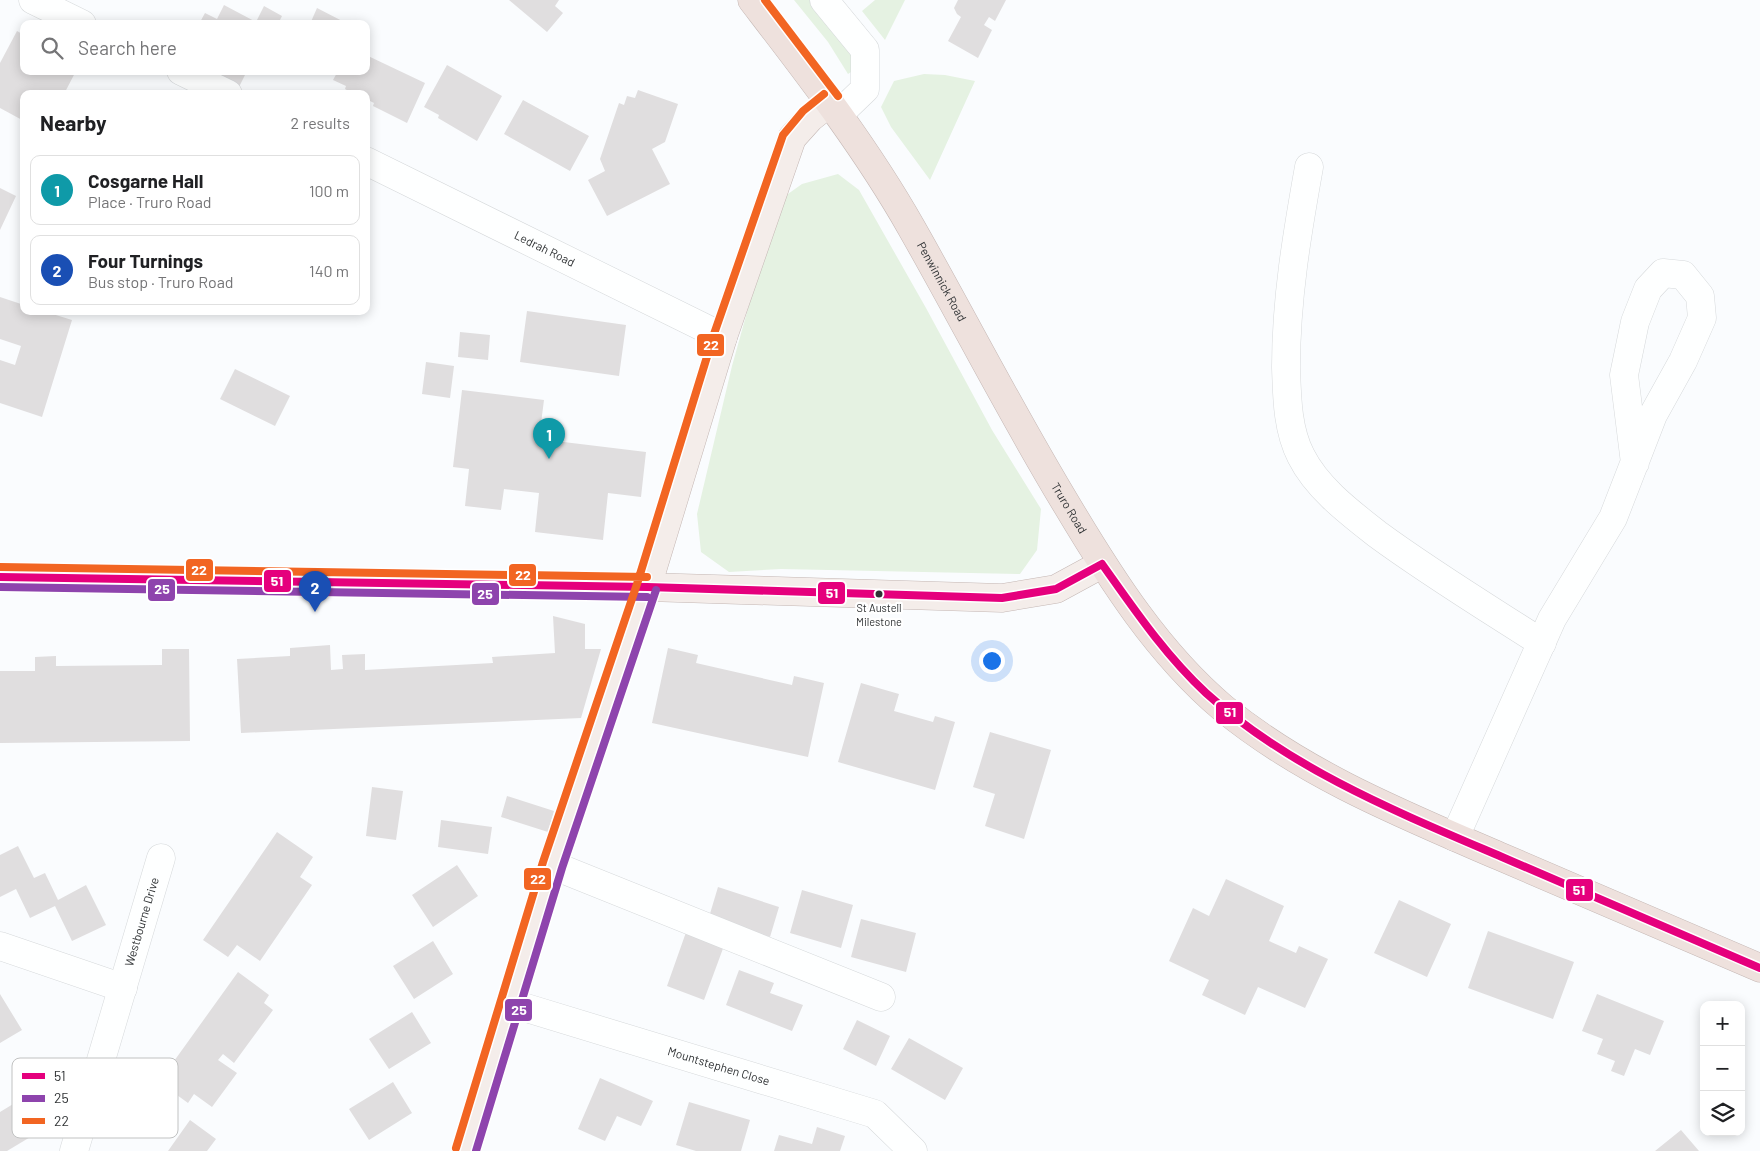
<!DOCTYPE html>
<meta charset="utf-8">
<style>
:root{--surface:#fff;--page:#f2f2f2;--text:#202124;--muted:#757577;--line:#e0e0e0;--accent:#2563eb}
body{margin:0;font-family:Barlow,sans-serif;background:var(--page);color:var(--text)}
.controls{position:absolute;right:15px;bottom:15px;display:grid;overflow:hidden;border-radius:10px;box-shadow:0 2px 12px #0003}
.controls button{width:45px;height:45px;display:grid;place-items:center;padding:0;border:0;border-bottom:1px solid var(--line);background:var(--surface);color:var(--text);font:25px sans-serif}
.you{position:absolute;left:991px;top:660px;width:18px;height:18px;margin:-12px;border:4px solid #fff;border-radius:50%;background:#1a73e8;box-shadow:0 0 0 8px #1a73e833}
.badge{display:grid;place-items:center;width:32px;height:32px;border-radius:50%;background:var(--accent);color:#fff;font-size:16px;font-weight:700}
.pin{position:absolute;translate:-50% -41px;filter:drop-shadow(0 1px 2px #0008)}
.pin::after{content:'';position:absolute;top:26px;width:18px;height:15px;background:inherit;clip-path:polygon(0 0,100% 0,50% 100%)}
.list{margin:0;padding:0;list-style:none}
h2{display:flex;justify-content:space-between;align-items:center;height:65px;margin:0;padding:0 20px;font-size:21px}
h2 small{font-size:16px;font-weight:400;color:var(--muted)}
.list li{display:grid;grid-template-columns:32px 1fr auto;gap:15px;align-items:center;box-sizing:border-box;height:70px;margin:0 10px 10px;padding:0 10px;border:1px solid var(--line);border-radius:10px}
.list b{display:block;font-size:19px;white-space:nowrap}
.list p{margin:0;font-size:16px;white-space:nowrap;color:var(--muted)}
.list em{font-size:16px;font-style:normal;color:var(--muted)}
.icon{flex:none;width:28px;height:28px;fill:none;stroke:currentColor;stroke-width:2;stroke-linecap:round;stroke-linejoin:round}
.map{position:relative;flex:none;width:1760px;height:1151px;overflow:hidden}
.search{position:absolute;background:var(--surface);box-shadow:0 2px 12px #0003;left:20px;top:20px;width:350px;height:55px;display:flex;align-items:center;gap:12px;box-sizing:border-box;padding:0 18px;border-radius:10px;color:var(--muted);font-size:19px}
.panel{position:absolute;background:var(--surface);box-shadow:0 2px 12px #0003;left:20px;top:90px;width:350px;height:225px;border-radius:10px}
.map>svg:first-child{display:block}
.green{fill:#e5f2e2}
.building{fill:#e0dedf}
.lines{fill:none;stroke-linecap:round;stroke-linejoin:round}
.minor-casing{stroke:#d6d9db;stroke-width:29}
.major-casing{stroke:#c4b7b4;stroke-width:29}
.highway-casing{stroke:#c4b7b4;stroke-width:29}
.minor{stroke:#feffff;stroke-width:28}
.major{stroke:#f4edea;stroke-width:28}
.highway{stroke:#eee1dd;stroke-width:28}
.bus-1-casing{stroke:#fff;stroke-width:11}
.bus-2-casing{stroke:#fff;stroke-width:11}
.bus-3-casing{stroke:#fff;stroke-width:11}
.bus-1{stroke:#e5007d;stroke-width:8}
.bus-2{stroke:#8e44ad;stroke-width:8}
.bus-3{stroke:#f26522;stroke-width:8}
.bus-dot{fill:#303335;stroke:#fff;stroke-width:2}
.labels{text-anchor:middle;stroke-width:4.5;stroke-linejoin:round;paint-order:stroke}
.bus-label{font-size:11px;fill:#303335;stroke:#fff}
.street-label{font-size:12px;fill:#303335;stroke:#fff}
.key{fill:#fff;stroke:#c1c2c2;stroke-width:1}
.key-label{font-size:14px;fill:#303335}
.line-badge{stroke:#fff;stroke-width:2}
.badge-label{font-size:14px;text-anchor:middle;font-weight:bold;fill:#fff}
</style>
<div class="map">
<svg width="1760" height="1151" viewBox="0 0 1760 1151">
<rect width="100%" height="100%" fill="#fafcfe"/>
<path class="green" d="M 794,0 L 810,0 L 851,52 L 854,70 L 848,74 L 828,42 Z
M 875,0 L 905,0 L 885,40 L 862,11 Z
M 924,74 L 945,75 L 975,81 L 930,180 L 891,127 L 881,107 L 894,81 Z
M 838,174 L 859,190 L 926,308 L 992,430 L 1041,509 L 1037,550 L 1020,574 L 781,569 L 729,572 L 701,552 L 697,514 L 732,366 L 778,201 L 802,184 Z"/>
<path class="building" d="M 509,0 L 559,0 L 555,6 L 563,13 L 547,32 Z
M 958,0 L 1006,0 L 995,21 L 989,17 L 984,25 L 992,30 L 978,58 L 948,41 L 961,17 L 957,14 L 954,8 Z
M 224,5 L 256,22 L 264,6 L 282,16 L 278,24 L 199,24 L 205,13 L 217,19 Z
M 317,8 L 348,24 L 310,24 Z
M 17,31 L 24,35 L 24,71 L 76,71 L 64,94 L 24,94 L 24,121 L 0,108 L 0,63 Z
M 366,55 L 425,83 L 407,123 L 373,106 L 374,103 L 366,99 L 366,94 L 354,94 L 345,89 L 346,86 L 333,80 L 338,71 L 366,71 Z
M 447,65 L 502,96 L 477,141 L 438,118 L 439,115 L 424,107 Z
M 209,71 L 247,71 L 239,87 Z
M 638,90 L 678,104 L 665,142 L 652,149 L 670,184 L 607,216 L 588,180 L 605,171 L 600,159 L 619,103 L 624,105 L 627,96 L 635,98 Z
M 523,100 L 589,136 L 570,171 L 504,134 Z
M 0,188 L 16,196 L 0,230 Z
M 0,297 L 24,305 L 24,311 L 43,311 L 72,320 L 42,417 L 0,403 L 0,360 L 15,365 L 21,346 L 0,339 Z
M 527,311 L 626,325 L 619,376 L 520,362 Z
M 460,332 L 490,335 L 488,360 L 458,357 Z
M 426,362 L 454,366 L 450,398 L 422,394 Z
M 235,369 L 290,396 L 275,426 L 220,399 Z
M 462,390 L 544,400 L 539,439 L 646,452 L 641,497 L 608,493 L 603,540 L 535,532 L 539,493 L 504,489 L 501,510 L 465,506 L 469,469 L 453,467 Z
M 553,616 L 585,624 L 585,649 L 601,649 L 581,718 L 241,733 L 237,659 L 290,656 L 290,648 L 330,645 L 331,670 L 343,669 L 342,655 L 365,654 L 365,670 L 493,663 L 492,657 L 555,653 Z
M 668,648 L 698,655 L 696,663 L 792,685 L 794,676 L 824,683 L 808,757 L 652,723 Z
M 162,649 L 189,649 L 190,741 L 0,743 L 0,671 L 35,671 L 35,657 L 56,656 L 56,666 L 162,665 Z
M 861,683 L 899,694 L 894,711 L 933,722 L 935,716 L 955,722 L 935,790 L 838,762 Z
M 990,732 L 1051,750 L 1024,839 L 985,826 L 995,794 L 973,787 Z
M 372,787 L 403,791 L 396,840 L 366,836 Z
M 507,796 L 554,811 L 548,832 L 501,817 Z
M 441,820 L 492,827 L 488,854 L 438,847 Z
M 277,832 L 313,857 L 300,877 L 312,885 L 260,961 L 237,945 L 228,957 L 203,940 Z
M 18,846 L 34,878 L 45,873 L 58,900 L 86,885 L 106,925 L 72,941 L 55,906 L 30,918 L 16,889 L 0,897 L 0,855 Z
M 457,865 L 478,896 L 433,927 L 412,895 Z
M 1226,879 L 1284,906 L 1269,941 L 1296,953 L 1299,946 L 1328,959 L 1305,1008 L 1258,987 L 1245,1015 L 1202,995 L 1209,980 L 1169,961 L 1193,908 L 1209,916 Z
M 718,887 L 779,907 L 770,937 L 709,917 Z
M 802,890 L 853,905 L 841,948 L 790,933 Z
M 1399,900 L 1451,924 L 1427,977 L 1374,953 Z
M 861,919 L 916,933 L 906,972 L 851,957 Z
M 690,921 L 728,935 L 704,1000 L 667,986 Z
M 1488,931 L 1574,962 L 1553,1019 L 1468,988 Z
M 433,941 L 453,974 L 414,999 L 393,966 Z
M 739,970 L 774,983 L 770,993 L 803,1005 L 792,1031 L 726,1005 Z
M 238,972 L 269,995 L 264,1003 L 273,1010 L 234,1063 L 223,1054 L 218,1060 L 237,1073 L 212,1107 L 194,1094 L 188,1103 L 159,1082 Z
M 0,994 L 22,1030 L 0,1043 Z
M 1597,994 L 1664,1021 L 1650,1055 L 1635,1049 L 1624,1076 L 1611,1071 L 1615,1061 L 1597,1054 L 1603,1039 L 1582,1031 Z
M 412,1012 L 431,1043 L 389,1069 L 369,1039 Z
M 857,1020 L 890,1036 L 876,1066 L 843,1049 Z
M 909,1038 L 963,1068 L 945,1100 L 891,1069 Z
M 600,1078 L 653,1101 L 641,1126 L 617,1116 L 605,1141 L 578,1129 Z
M 393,1082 L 412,1113 L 369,1140 L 349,1109 Z
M 57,1087 L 72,1112 L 7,1151 L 0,1151 L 0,1112 L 23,1098 L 27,1105 Z
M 689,1102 L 750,1120 L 741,1151 L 696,1151 L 676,1145 Z
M 190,1120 L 216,1139 L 207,1151 L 168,1151 Z
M 817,1127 L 845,1136 L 840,1151 L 774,1151 L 779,1135 L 812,1144 Z
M 1681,1130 L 1699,1151 L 1655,1151 Z"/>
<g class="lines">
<defs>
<g id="minor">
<path d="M 33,0 L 82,24"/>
<path d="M 824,0 L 865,50 L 865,89 L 839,114"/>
<path d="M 181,71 L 228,94"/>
<path id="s1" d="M 366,161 L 723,337"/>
<path d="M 1309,167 C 1297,234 1286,299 1286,367 C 1287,396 1287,429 1301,456 C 1317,488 1349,512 1377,534 C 1430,573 1486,607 1542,643"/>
<path d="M 1455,837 L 1552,619 L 1613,518 L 1653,415 L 1683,361 L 1702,318 L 1700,296 L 1683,275 L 1663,273 L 1648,289 L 1635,322 L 1624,375 L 1635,463"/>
<path d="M 552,865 L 881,997"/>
<path d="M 0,946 L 123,988"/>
<path id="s2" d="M 510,1003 L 875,1114 L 913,1151"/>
<path id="s3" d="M 74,1151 L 161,858"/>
</g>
<path id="major" d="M 0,577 L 647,587 L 1002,598 L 1056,589 L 1102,564
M 466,1151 L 552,865 L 647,587 L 723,337 L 792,138 L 810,118 L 830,102"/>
<g id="highway">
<path id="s4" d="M 752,0 C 808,73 865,146 911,227 C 964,320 1012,415 1068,507 C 1111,579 1158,653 1223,708 C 1303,774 1404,815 1499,856 C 1586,893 1673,930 1760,968"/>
</g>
</defs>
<use href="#minor" class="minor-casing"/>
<use href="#major" class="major-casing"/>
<use href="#highway" class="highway-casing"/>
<use href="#minor" class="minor"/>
<use href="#major" class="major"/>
<use href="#highway" class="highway"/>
<defs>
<path id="bus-1" d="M 1102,564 C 1134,609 1165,655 1206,693 C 1290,769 1399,813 1502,857 C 1588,894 1674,931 1760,968
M 0,577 L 647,587 L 1002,598 L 1056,589 L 1102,564"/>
<path id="bus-2" d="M 0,587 L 647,597
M 476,1151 L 562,868 L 656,590"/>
<path id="bus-3" d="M 765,0 L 838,96
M 0,567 L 647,577
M 456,1148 L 543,862 L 637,584 L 714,334 L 783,135 L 803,111 L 824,94"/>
</defs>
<use href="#bus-1" class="bus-1-casing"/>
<use href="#bus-2" class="bus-2-casing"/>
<use href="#bus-3" class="bus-3-casing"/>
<use href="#bus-1" class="bus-1"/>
<use href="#bus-2" class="bus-2"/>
<use href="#bus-3" class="bus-3"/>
</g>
<circle class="bus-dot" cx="879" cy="594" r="4.5"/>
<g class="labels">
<g class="bus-label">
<text x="879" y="612">St Austell<tspan x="879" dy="14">Milestone</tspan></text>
</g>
<g class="street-label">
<text dy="4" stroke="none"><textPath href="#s1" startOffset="199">Ledrah Road</textPath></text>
<text dy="4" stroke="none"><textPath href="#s4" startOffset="340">Penwinnick Road</textPath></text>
<text dy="4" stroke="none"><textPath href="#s4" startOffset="600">Truro Road</textPath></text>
<text dy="4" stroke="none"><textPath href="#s3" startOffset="239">Westbourne Drive</textPath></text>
<text dy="4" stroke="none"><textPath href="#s2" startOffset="218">Mountstephen Close</textPath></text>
</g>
</g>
<rect x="12" y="1058" width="166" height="80" rx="8" class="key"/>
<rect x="22" y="1073" width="23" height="6" fill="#e5007d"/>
<rect x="22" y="1095" width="23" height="7" fill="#8e44ad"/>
<rect x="22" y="1118" width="23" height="6" fill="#f26522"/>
<g class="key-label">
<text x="54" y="1081">51</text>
<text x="54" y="1103">25</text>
<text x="54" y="1126">22</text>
</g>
<g class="line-badge">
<rect x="696" y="333" width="29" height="24" rx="5" fill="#f26522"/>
<rect x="185" y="558" width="29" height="24" rx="5" fill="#f26522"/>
<rect x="508" y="563" width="29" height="24" rx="5" fill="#f26522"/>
<rect x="263" y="569" width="29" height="24" rx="5" fill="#e5007d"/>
<rect x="147" y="578" width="29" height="24" rx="5" fill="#8e44ad"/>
<rect x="817" y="581" width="29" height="24" rx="5" fill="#e5007d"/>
<rect x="471" y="582" width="29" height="24" rx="5" fill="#8e44ad"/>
<rect x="1215" y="701" width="29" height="24" rx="5" fill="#e5007d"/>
<rect x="523" y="867" width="29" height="24" rx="5" fill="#f26522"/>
<rect x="1565" y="878" width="29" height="24" rx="5" fill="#e5007d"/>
<rect x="504" y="998" width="29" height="24" rx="5" fill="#8e44ad"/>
</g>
<g class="badge-label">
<text x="711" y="350">22</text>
<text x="199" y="575">22</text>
<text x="523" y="580">22</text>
<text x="277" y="586">51</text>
<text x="162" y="594">25</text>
<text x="832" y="598">51</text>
<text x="485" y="599">25</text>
<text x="1230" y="717">51</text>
<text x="538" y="884">22</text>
<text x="1579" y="895">51</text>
<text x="519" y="1015">25</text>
</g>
</svg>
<div class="controls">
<button>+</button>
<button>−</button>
<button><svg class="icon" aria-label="layers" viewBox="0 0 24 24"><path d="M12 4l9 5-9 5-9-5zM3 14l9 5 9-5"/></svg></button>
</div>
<div class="you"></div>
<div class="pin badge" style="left:549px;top:459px;background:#0f9aa8">1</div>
<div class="pin badge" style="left:315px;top:612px;background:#1a4fb4">2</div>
<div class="search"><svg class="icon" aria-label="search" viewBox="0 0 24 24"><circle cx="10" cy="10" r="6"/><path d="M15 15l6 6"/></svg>Search here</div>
<section class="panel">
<h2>Nearby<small>2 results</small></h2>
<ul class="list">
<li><span class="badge" style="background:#0f9aa8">1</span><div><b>Cosgarne Hall</b><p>Place · Truro Road</p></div><em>100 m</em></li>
<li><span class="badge" style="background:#1a4fb4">2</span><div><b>Four Turnings</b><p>Bus stop · Truro Road</p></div><em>140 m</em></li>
</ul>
</section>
</div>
